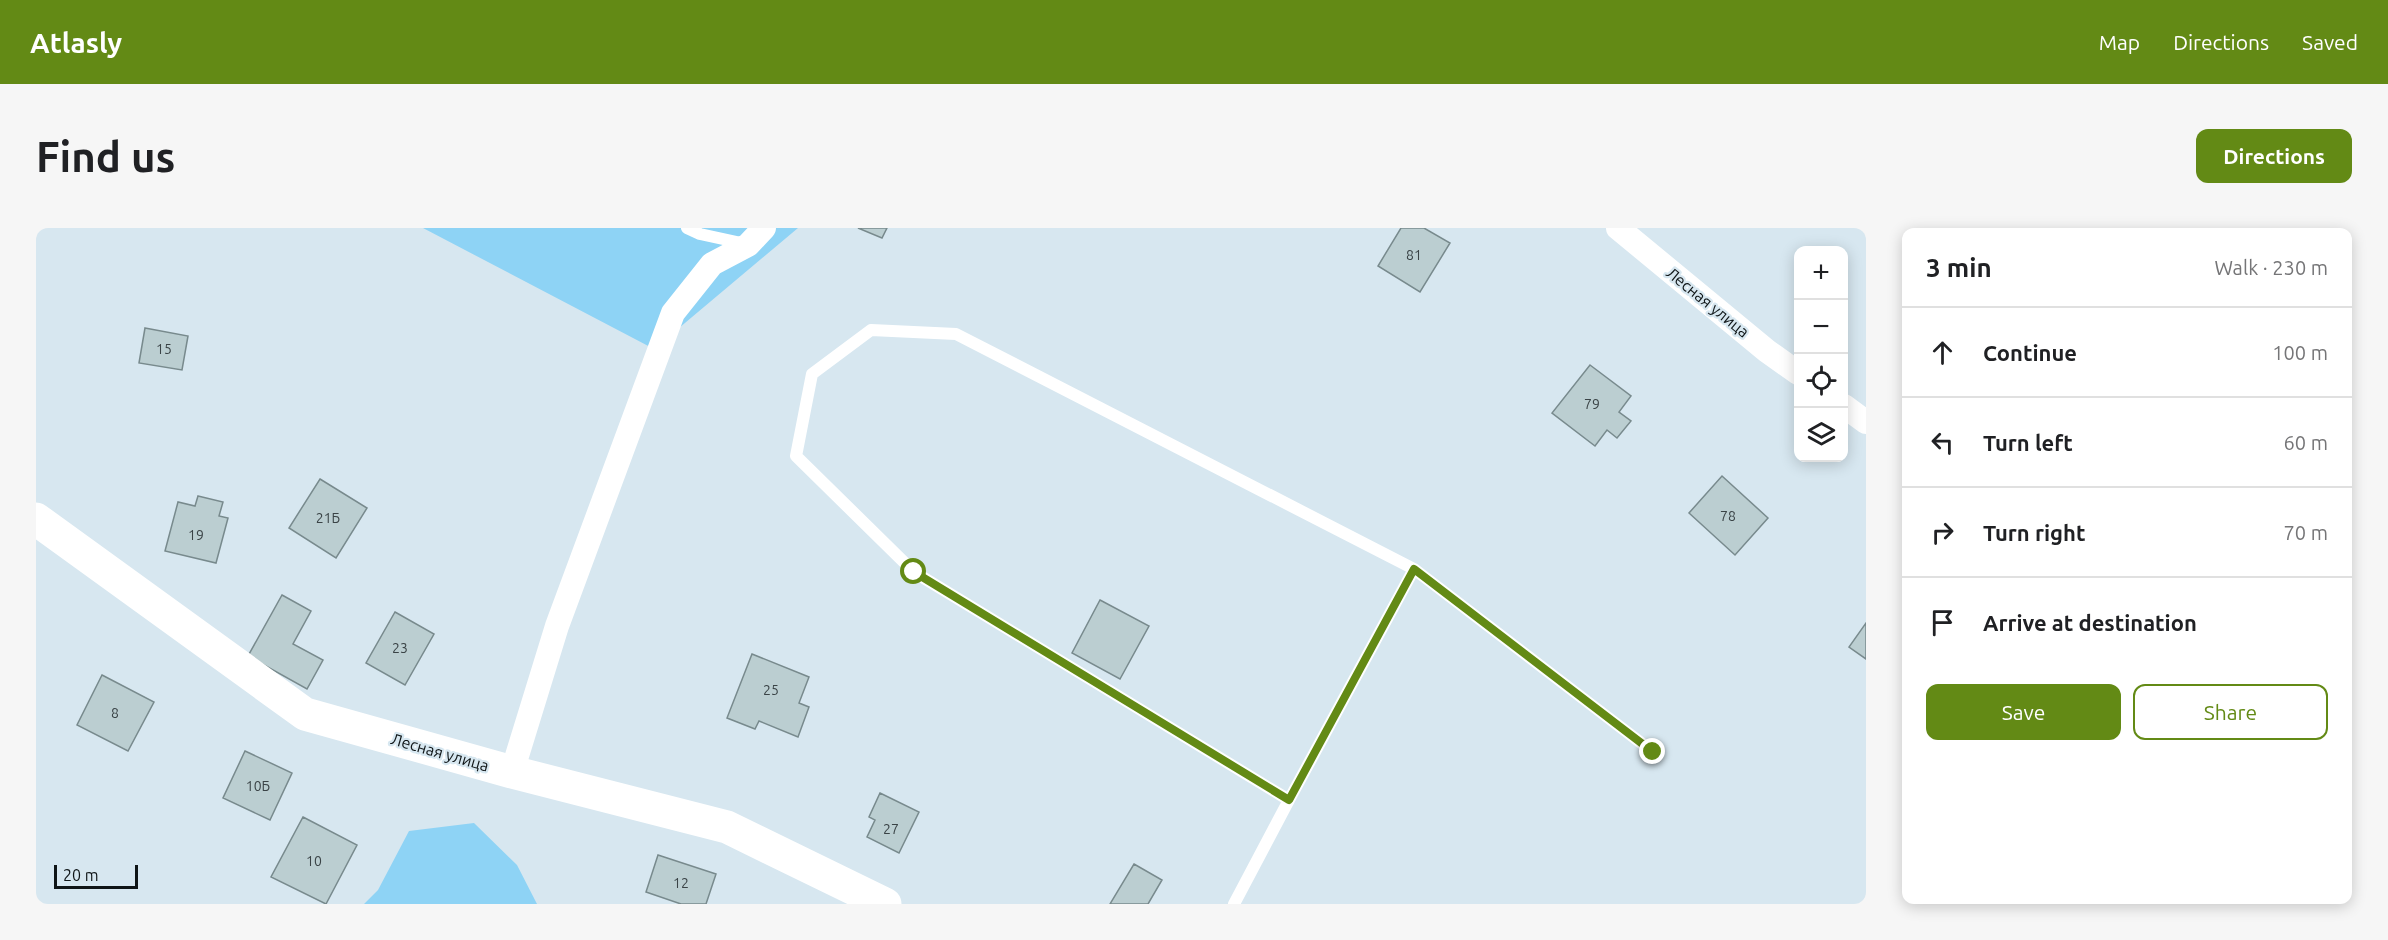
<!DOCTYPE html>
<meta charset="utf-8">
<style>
:root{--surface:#fff;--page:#f6f6f6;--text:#202124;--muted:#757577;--line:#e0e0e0;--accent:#638a15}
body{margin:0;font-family:Ubuntu,sans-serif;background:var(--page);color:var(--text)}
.controls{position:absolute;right:18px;top:18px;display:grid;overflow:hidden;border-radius:12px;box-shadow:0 3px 15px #0003}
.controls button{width:54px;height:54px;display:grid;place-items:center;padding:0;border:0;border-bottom:2px solid var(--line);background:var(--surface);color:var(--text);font:30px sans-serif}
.scale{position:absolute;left:18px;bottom:15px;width:84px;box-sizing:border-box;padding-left:6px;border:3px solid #0f1517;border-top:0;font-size:16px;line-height:21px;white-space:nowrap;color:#0f1517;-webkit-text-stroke:4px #d7e7f0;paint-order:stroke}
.stop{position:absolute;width:18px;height:18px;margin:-14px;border:4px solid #638a15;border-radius:50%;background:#fff}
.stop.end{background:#638a15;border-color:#fff;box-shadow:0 2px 6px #0008}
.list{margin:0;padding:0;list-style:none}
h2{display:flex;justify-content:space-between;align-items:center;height:78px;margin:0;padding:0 24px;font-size:26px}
h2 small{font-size:20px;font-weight:400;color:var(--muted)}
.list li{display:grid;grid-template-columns:39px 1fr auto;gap:18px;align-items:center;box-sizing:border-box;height:90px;padding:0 24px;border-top:2px solid var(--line)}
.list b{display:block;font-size:22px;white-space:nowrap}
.list em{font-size:20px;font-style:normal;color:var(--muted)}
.actions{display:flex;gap:12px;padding:18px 24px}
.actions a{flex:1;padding:14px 0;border:2px solid var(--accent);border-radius:12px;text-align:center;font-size:21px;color:var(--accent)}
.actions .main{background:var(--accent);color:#fff}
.icon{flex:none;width:33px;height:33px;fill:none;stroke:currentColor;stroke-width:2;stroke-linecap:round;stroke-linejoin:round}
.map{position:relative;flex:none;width:1830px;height:676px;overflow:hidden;border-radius:12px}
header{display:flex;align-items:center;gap:36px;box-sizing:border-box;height:84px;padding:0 30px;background:var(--accent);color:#fff}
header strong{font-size:28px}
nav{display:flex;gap:33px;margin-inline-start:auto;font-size:21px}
.intro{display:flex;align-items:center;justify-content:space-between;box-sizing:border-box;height:144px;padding:0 36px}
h1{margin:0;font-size:42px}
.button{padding:15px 27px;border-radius:12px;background:var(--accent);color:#fff;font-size:21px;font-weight:700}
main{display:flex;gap:36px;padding:0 36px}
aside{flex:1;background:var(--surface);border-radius:12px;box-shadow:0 3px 15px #0003}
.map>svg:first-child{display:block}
.green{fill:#8ed3f5}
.building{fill:#bbced1;stroke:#788a8d;stroke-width:1.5}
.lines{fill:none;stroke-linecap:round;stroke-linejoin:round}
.lane{stroke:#fff;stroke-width:12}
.street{stroke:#fff;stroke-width:24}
.secondary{stroke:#fff;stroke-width:33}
.route{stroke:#638a15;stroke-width:8}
.labels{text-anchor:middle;stroke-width:4.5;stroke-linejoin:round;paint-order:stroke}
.number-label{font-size:14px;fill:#3a4346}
.street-label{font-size:16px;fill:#0f1517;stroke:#d7e7f0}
</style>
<header>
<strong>Atlasly</strong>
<nav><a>Map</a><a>Directions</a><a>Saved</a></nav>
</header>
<div class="intro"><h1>Find us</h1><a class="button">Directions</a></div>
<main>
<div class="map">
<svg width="1830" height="676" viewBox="0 0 1830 676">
<rect width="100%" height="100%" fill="#d7e7f0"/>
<path class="green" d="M 387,0 L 762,0 L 618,121 Z
M 438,595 L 481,637 L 501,676 L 328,676 L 342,662 L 373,603 Z"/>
<path class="building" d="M 822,0 L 851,0 L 846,10 Z
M 1365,0 L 1388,0 L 1414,15 L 1384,64 L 1342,38 Z
M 109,100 L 152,108 L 146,142 L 103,135 Z
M 1554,137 L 1595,168 L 1583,184 L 1595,193 L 1581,210 L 1571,202 L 1559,218 L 1516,185 Z
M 1686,248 L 1732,290 L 1699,327 L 1653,285 Z
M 284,251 L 331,280 L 300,330 L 253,300 Z
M 162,268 L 187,274 L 183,288 L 192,290 L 180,335 L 129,323 L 142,274 L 159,278 Z
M 246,367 L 275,383 L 257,416 L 287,432 L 271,461 L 212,428 Z
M 1064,372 L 1113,398 L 1084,451 L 1036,425 Z
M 359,384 L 398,406 L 369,457 L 330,435 Z
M 1830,395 L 1830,431 L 1813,419 Z
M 716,426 L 773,449 L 763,475 L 773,479 L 762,509 L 723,493 L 719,501 L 691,490 Z
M 66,447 L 118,474 L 92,523 L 41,497 Z
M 209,523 L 256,545 L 234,592 L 187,570 Z
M 844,565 L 883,584 L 863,625 L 831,609 L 839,592 L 833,589 Z
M 267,589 L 321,617 L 290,676 L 235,649 Z
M 622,627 L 680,646 L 670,676 L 645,676 L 610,664 Z
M 1098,636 L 1126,652 L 1112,676 L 1074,676 Z"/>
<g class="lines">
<path class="lane" d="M 651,0 L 664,6 L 710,16
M 1253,572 L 1378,341
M 1198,676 L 1253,572 L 878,344 L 760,228 L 776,146 L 835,102 L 920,106 L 1378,341 L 1617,524"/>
<path class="street" d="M 1582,0 L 1731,123 L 1762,145
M 1808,178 L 1830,194
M 476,544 L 521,398 L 637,85 L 676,36 L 712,17 L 728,0"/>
<path class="secondary" d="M 0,291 L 269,486 L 476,544 L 691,599 L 849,676"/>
</g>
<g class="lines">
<path class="route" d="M 878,344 L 1253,572 L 1378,341 L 1617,524"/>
</g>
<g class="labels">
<g class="number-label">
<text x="1378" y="32">81</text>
<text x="128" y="126">15</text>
<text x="1556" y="181">79</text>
<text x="1692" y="293">78</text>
<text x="292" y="295">21Б</text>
<text x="160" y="312">19</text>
<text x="364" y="425">23</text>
<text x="735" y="467">25</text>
<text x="79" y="490">8</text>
<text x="222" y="563">10Б</text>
<text x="855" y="606">27</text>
<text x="278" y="638">10</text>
<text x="645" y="660">12</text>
</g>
<g class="street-label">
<text transform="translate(1672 74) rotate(39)" y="6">Лесная улица</text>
<text transform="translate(404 524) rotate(16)" y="6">Лесная улица</text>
</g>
</g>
</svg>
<div class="controls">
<button>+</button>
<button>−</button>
<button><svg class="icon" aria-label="locate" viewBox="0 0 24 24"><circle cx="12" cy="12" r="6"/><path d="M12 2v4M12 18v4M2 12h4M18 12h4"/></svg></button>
<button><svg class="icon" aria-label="layers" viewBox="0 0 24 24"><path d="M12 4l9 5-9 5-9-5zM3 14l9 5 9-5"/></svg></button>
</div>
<div class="scale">20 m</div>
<div class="stop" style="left:878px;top:344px"></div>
<div class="stop end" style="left:1617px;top:524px"></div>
</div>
<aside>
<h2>3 min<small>Walk · 230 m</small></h2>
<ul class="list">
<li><svg class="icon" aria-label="ahead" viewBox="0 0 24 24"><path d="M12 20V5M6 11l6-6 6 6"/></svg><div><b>Continue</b></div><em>100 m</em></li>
<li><svg class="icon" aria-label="left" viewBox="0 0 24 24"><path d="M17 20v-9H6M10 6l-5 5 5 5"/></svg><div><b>Turn left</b></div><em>60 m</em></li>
<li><svg class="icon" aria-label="right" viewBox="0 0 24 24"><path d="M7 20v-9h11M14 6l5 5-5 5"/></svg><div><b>Turn right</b></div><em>70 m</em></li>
<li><svg class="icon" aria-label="arrive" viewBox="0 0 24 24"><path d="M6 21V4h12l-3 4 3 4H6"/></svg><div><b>Arrive at destination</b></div></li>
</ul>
<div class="actions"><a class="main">Save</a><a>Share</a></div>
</aside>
</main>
